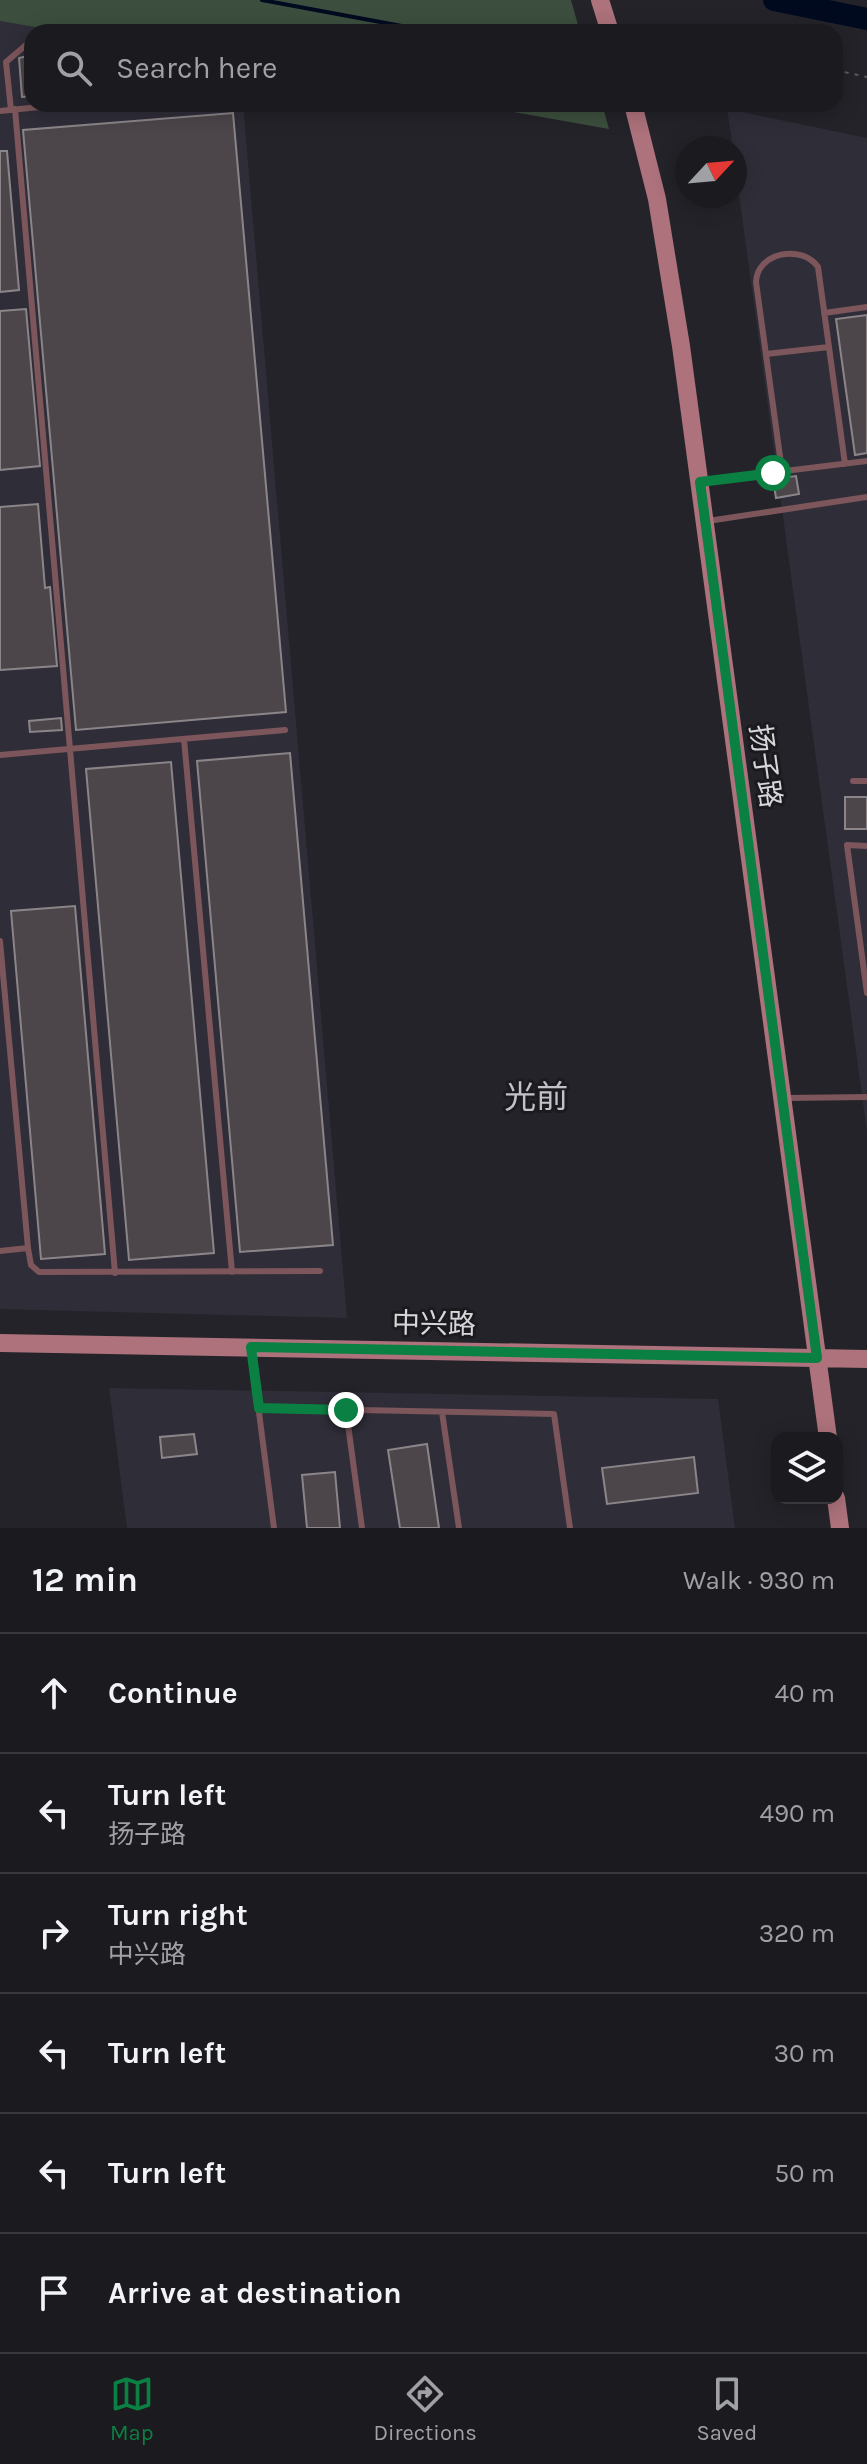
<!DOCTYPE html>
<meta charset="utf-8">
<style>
:root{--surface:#1b1a1f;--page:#242328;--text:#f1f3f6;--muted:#a0a1a4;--line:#39383d;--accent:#0b8043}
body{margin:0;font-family:Karla,"Noto Sans SC",sans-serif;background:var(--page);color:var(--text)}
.controls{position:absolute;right:24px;bottom:24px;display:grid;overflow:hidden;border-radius:16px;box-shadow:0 4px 20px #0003}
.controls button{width:72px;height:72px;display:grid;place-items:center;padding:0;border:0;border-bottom:2px solid var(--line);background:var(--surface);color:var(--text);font:40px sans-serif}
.compass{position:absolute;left:675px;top:136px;width:72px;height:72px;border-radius:50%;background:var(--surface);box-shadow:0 4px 20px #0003;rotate:64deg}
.stop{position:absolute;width:24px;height:24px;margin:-18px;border:6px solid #0b8043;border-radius:50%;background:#fff}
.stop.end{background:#0b8043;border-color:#fff;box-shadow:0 2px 8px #0008}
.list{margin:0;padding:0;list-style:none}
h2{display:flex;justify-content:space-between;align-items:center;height:104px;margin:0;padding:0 32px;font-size:34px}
h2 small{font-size:26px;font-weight:400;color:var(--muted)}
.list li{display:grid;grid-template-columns:52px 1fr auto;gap:24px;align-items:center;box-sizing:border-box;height:120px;padding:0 32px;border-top:2px solid var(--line)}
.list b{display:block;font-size:30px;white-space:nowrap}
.list p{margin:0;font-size:26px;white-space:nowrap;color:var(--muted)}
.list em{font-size:26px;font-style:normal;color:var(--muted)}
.icon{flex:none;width:44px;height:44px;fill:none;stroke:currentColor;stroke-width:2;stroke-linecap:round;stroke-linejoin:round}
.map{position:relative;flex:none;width:867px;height:1528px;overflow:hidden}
.search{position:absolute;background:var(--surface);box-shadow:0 4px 20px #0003;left:24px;right:24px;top:24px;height:88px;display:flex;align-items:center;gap:20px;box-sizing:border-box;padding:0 28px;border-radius:24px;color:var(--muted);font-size:30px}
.sheet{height:824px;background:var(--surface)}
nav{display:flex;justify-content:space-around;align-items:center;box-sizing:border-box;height:112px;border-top:2px solid var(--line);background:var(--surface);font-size:22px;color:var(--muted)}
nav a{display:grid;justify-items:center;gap:4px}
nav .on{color:var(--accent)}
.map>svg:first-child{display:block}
.built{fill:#2f2d38}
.green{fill:#3c4f3e}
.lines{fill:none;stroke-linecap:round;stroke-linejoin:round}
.stream{stroke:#000a1f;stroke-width:4}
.river{stroke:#000a1f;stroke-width:22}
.building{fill:#4c464a;stroke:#8b8589;stroke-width:2}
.path{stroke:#5c5c61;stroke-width:2;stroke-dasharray:4 6;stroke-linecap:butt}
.lane{stroke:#7c565b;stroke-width:6}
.secondary{stroke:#ad727b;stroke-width:18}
.route{stroke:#0b8043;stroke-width:10}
.labels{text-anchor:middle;stroke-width:6;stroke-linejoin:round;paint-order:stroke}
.street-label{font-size:28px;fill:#d7d7da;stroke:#1b1a1f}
.quarter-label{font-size:32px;fill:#c2c1c8;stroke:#1b1a1f}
</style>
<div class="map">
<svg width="867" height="1528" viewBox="0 0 867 1528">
<rect width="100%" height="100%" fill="#242329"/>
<path class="built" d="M 0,21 L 63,32 L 32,32 L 32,104 L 243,104 L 347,1318 L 0,1309 Z
M 727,109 L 867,138 L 867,1132 L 735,165 L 735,148 L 733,148 Z
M 109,1388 L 718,1399 L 735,1528 L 127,1528 Z"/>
<path class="green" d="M 0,0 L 571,0 L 580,32 L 63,32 L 0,21 Z
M 468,104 L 602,104 L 609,129 Z"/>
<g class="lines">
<path class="stream" d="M 262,0 L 434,32"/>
<path class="river" d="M 774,0 L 867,19"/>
</g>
<path class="building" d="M 32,55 L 32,96 L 22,97 L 19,58 Z
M 233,113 L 286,712 L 76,730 L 23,130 Z
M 0,151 L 7,151 L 19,290 L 0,292 Z
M 26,309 L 40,466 L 0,470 L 0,311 Z
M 867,315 L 867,453 L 855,455 L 836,319 Z
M 796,476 L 799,494 L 776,498 L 773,479 Z
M 38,504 L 45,588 L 50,587 L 57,666 L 0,670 L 0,507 Z
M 61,718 L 62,730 L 30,732 L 29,721 Z
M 290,753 L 333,1245 L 240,1252 L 197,761 Z
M 171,762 L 214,1253 L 129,1260 L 86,769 Z
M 845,797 L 867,797 L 867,829 L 845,829 Z
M 75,906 L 105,1254 L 41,1259 L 11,911 Z
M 194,1434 L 197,1454 L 162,1458 L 160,1437 Z
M 427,1444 L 439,1528 L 400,1528 L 388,1450 Z
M 694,1457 L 698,1493 L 607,1504 L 602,1468 Z
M 335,1472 L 340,1528 L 307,1528 L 302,1475 Z"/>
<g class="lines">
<path class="path" d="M 835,70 L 867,77"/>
<path class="lane" d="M 15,109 L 115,1273
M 11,110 L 6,62 L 26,45 L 32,45
M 0,111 L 69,104
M 824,313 L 867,307
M 766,354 L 829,347
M 782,471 L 756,282 C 757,252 802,244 818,267 L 845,464
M 703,481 L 867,461
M 708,521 L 867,497
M 184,739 L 232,1272
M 0,755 L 285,730
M 853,781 L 867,781
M 867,846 L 847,845 L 867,993
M 0,941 L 28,1248 L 0,1251
M 786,1098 L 867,1097
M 28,1248 L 31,1265 L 39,1272 L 320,1271
M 251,1351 L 274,1528
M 259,1408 L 554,1414 L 570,1528
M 346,1410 L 362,1528
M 442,1412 L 459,1528"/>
<path class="secondary" d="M 600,0 L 610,32
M 633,104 L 657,199 L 681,346 L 828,1438
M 0,1343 L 867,1359
M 836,1498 L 840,1528"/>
</g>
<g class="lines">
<path class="route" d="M 346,1410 L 259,1408 L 251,1347 L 817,1358 L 700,482 L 773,473"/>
</g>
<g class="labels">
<g class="street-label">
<text transform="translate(766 766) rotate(82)" y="10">扬子路</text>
<text transform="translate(434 1323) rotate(1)" y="10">中兴路</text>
</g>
<g class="quarter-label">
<text x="536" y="1108">光前</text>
</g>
</g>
</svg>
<div class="controls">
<button><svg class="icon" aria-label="layers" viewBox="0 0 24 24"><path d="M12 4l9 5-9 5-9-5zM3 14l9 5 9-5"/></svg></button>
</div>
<svg class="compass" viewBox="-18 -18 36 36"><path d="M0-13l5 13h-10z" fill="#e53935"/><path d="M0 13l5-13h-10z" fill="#a0a1a4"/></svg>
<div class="stop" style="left:773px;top:473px"></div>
<div class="stop end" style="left:346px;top:1410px"></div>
<div class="search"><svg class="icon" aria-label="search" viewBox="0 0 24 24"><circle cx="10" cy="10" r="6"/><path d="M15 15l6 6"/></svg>Search here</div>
</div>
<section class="sheet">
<h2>12 min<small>Walk · 930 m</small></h2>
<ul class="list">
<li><svg class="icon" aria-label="ahead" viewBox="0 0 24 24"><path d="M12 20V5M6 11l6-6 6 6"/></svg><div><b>Continue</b></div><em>40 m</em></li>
<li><svg class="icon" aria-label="left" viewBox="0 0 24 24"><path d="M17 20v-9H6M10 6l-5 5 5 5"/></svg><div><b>Turn left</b><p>扬子路</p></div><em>490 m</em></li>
<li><svg class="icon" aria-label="right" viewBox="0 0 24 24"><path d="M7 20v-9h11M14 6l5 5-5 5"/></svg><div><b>Turn right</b><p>中兴路</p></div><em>320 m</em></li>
<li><svg class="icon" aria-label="left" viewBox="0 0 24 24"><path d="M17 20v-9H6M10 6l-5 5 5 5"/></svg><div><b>Turn left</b></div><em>30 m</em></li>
<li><svg class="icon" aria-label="left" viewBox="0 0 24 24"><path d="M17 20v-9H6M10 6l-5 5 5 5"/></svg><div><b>Turn left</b></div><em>50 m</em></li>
<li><svg class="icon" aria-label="arrive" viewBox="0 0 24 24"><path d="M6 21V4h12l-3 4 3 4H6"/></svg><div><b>Arrive at destination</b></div></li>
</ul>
</section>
<nav>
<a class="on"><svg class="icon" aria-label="map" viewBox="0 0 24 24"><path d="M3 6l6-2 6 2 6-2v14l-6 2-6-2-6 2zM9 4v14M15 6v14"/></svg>Map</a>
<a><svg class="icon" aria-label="directions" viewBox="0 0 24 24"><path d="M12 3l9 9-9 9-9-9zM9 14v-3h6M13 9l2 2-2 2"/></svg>Directions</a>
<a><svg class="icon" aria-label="saved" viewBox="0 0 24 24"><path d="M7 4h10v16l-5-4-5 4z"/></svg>Saved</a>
</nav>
